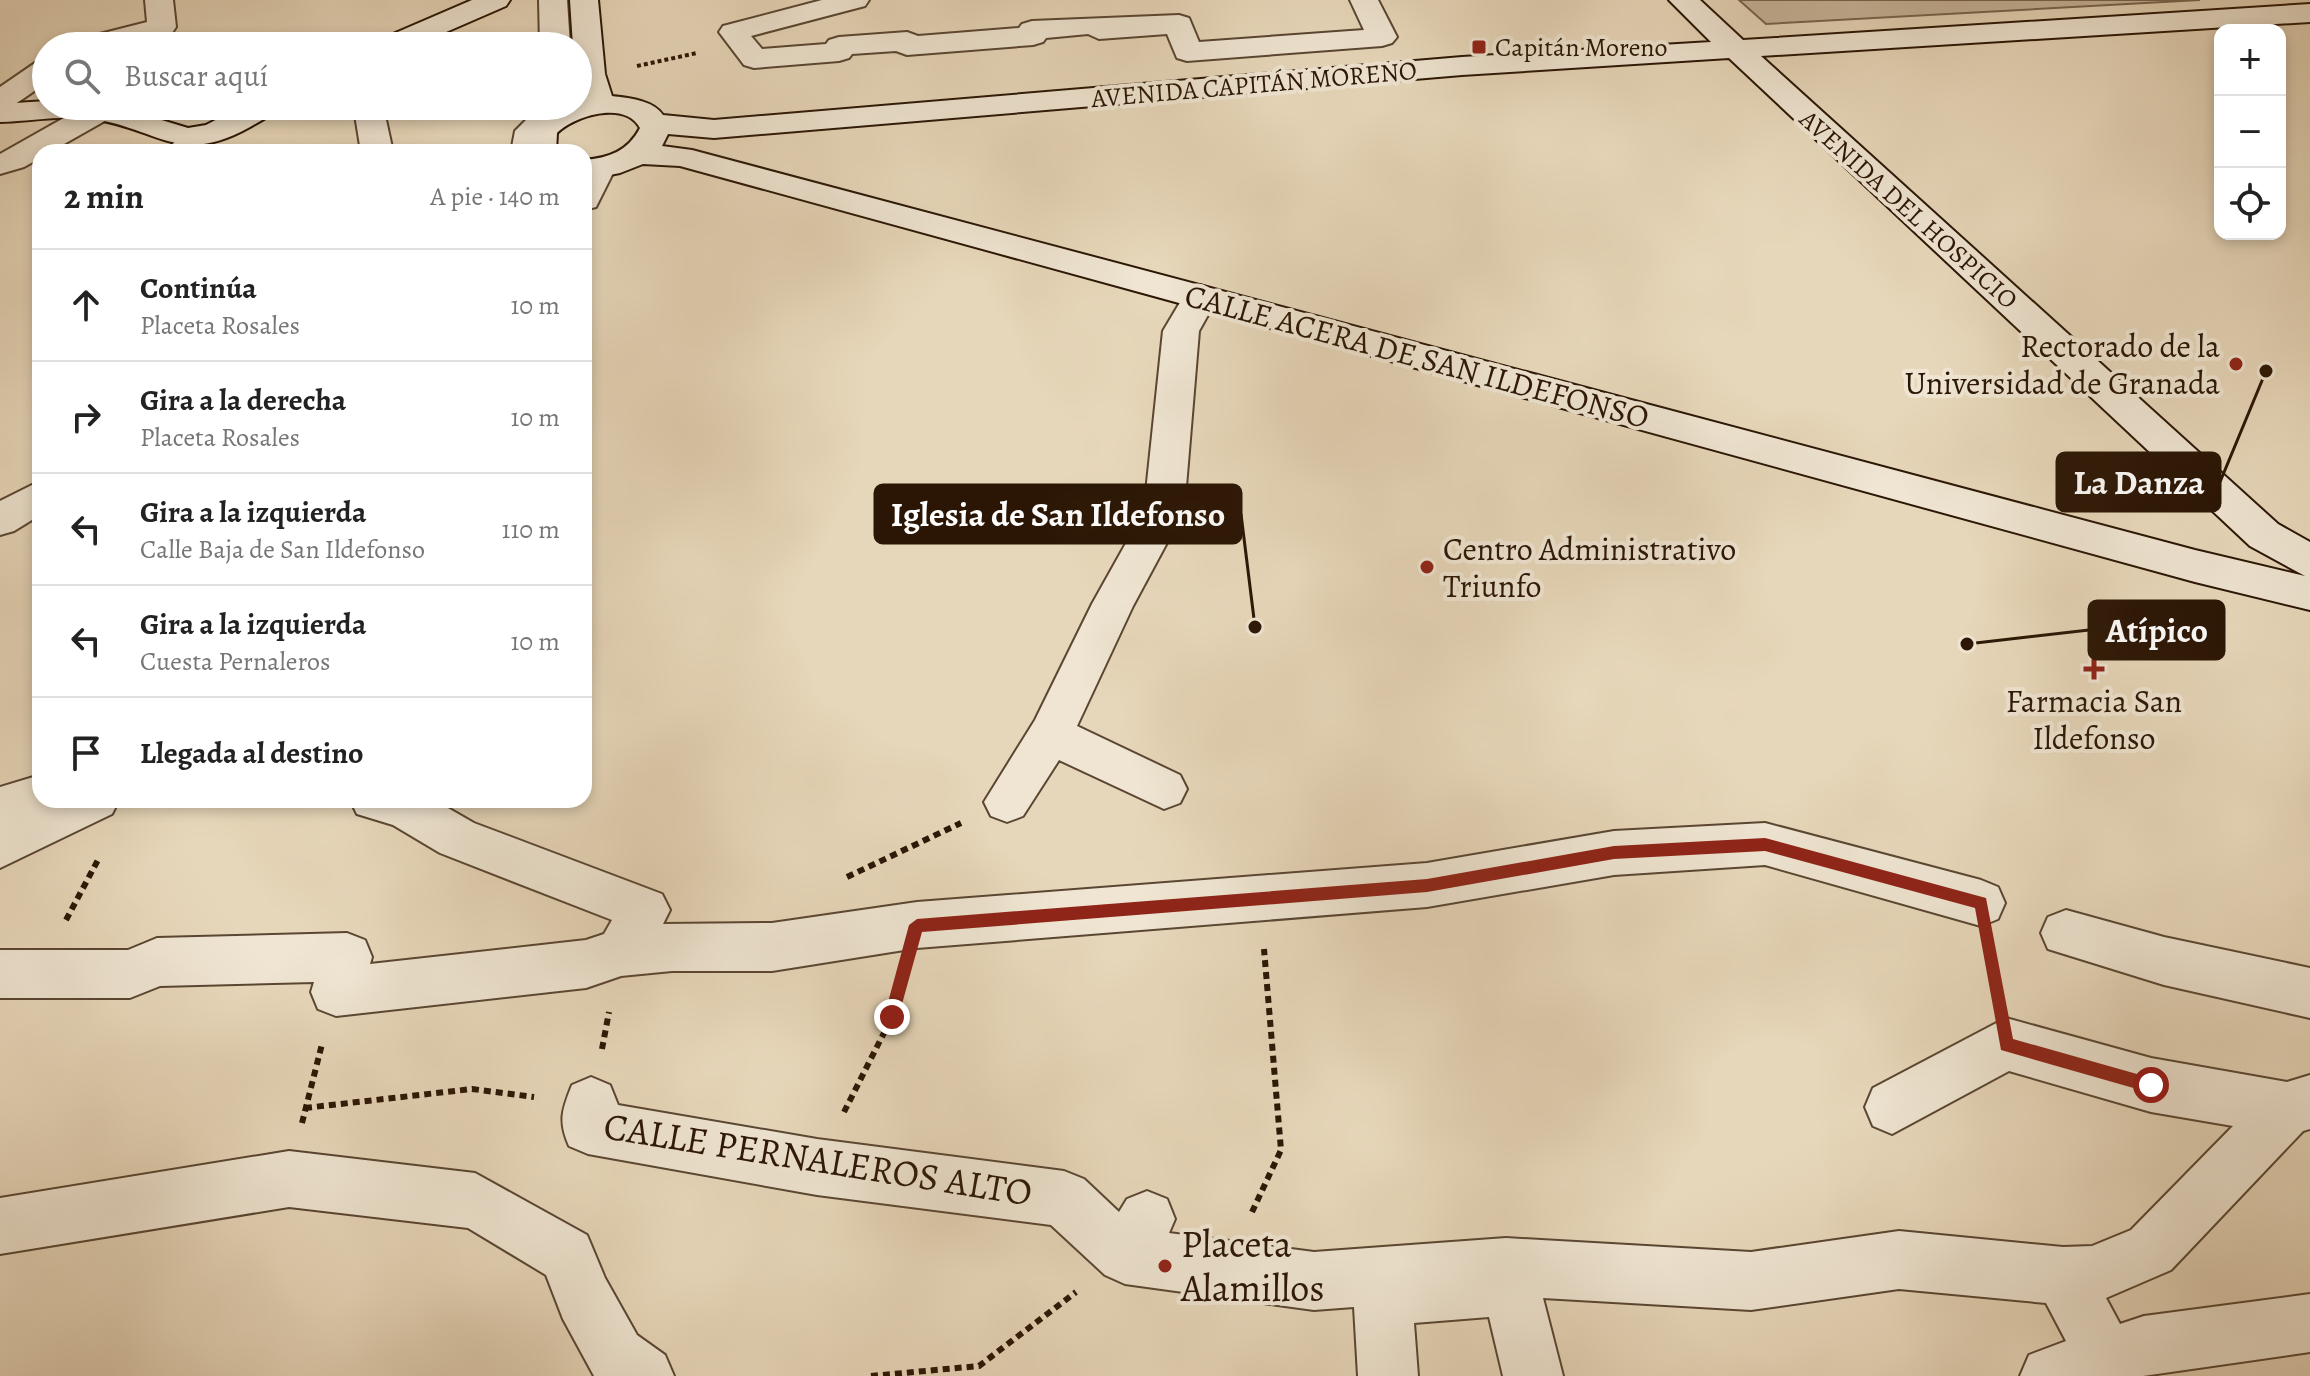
<!DOCTYPE html>
<html lang="es">
<meta charset="utf-8">
<style>
:root{--surface:#fff;--page:#f2f2f2;--text:#222;--muted:#767676;--line:#e0e0e0}
body{margin:0;font-family:Alegreya,serif;background:var(--page);color:var(--text)}
.controls{position:absolute;right:24px;top:24px;display:grid;overflow:hidden;border-radius:16px;box-shadow:0 4px 12px #0003}
.controls button{width:72px;height:72px;display:grid;place-items:center;padding:0;border:0;border-bottom:2px solid var(--line);background:var(--surface);color:var(--text);font:40px sans-serif}
.stop{position:absolute;width:24px;height:24px;margin:-18px;border:6px solid #8f2418;border-radius:50%;background:#fff}
.stop.end{background:#8f2418;border-color:#fff;box-shadow:0 2px 8px #0008}
.list{margin:0;padding:0;list-style:none}
h2{display:flex;justify-content:space-between;align-items:center;height:104px;margin:0;padding:0 32px;font-size:34px}
h2 small{font-size:26px;font-weight:400;color:var(--muted)}
.list li{display:grid;grid-template-columns:52px 1fr auto;gap:24px;align-items:center;box-sizing:border-box;height:112px;padding:0 32px;border-top:2px solid var(--line)}
.list b{display:block;font-size:30px;white-space:nowrap}
.list p{margin:0;font-size:26px;white-space:nowrap;color:var(--muted)}
.list em{font-size:26px;font-style:normal;color:var(--muted)}
.icon{flex:none;width:44px;height:44px;fill:none;stroke:currentColor;stroke-width:2;stroke-linecap:round;stroke-linejoin:round}
.map{position:relative;flex:none;width:2310px;height:1376px;overflow:hidden}
.search{position:absolute;background:var(--surface);box-shadow:0 4px 12px #0003;left:32px;top:32px;width:560px;height:88px;display:flex;align-items:center;gap:20px;box-sizing:border-box;padding:0 28px;border-radius:44px;color:var(--muted);font-size:30px}
.panel{position:absolute;background:var(--surface);box-shadow:0 4px 12px #0003;left:32px;top:144px;width:560px;height:664px;border-radius:24px}
.map>svg:first-child{display:block}
.green{fill:#c7b69b;stroke:#796650;stroke-width:2}
.lines{fill:none;stroke-linecap:round;stroke-linejoin:round}
.street-casing{stroke:#5a4632;stroke-width:4}
.secondary-casing{stroke:#2b1605;stroke-width:4}
.path-far1{stroke:#2b1605;stroke-width:4;stroke-dasharray:4 3;stroke-linecap:butt}
.path{stroke:#2b1605;stroke-width:6;stroke-dasharray:7 5;stroke-linecap:butt}
.street{fill:#efe5d2;fill-rule:evenodd}
.secondary{fill:#efe5d2;fill-rule:evenodd}
.route{fill:#8f2418}
.poi-dot{fill:#8f2418;stroke:#efe5d2;stroke-width:3}
.labels{text-anchor:middle;stroke-width:8;stroke-linejoin:round;paint-order:stroke}
.far-poi-label{font-size:26px;fill:#2b1605;stroke:#efe5d2;text-anchor:start}
.far-street-label{font-size:26px;fill:#2b1605;stroke:#efe5d2}
.poi-label{font-size:32px;fill:#2b1605;stroke:#efe5d2;text-anchor:end}
.street-label{font-size:32px;fill:#2b1605;stroke:#efe5d2}
.near-street-label{font-size:38px;fill:#2b1605;stroke:#efe5d2}
.near-poi-label{font-size:38px;fill:#2b1605;stroke:#efe5d2;text-anchor:start}
.leader{fill:none;stroke:#2b1605;stroke-width:3}
.callout-dot{fill:#2b1605;stroke:#efe5d2;stroke-width:3}
.callout{fill:#2b1605;stroke:#2b1605;stroke-width:3}
.callout-label{font-size:34px;text-anchor:middle;font-weight:bold;fill:#fff}
</style>
<div class="map">
<svg width="2310" height="1376" viewBox="0 0 2310 1376">
<rect width="100%" height="100%" fill="#e7d7ba"/>
<filter id="stains"><feTurbulence type="fractalNoise" baseFrequency=".0025" numOctaves="4"/><feColorMatrix values="0 0 0 0 .2 0 0 0 0 .09 0 0 0 0 .02 0 0 0 .5 -.17"/></filter>
<radialGradient id="worn" r=".72"><stop offset=".6" stop-color="#630" stop-opacity="0"/><stop offset="1" stop-color="#630" stop-opacity=".3"/></radialGradient>
<path class="green" d="M 1739,0 L 2200,0 L 1766,24 Z"/>
<g class="lines">
<defs>
<path id="street" d="M 145,0 L 173,0 L 176,27 L 172,33 L 121,46 L 71,46 L 76,40 L 147,22 Z
M 539,0 L 567,0 L 570,46 L 540,46 Z
M 822,0 L 869,0 L 865,6 L 751,36 L 762,49 L 826,44 L 829,40 L 839,37 L 907,32 L 918,36 L 1019,28 L 1022,24 L 1032,21 L 1179,15 L 1189,18 L 1199,42 L 1364,30 L 1350,0 L 1378,0 L 1397,37 L 1392,43 L 1382,46 L 1187,61 L 1177,58 L 1167,34 L 1099,39 L 1088,34 L 1046,38 L 1043,42 L 1033,45 L 907,55 L 896,51 L 852,54 L 849,58 L 839,61 L 754,68 L 744,65 L 719,32 L 723,26 Z
M 46,60 L 46,83 L 11,107 L 0,110 L 0,87 L 35,63 Z
M 85,106 L 111,106 L 114,111 L 110,118 L 50,152 L 40,152 L 40,158 L 24,167 L 0,174 L 0,154 Z
M 347,106 L 383,106 L 393,152 L 361,152 L 355,115 Z
M 540,106 L 576,106 L 545,134 L 543,152 L 511,152 L 515,131 Z
M 189,137 L 200,139 L 205,146 L 201,152 L 164,152 L 178,139 Z
M 599,159 L 610,162 L 615,169 L 596,207 L 584,210 L 584,167 L 588,162 Z
M 1200,285 L 1212,289 L 1218,297 L 1199,331 L 1184,511 L 1133,606 L 1077,726 L 1180,775 L 1187,789 L 1180,803 L 1164,809 L 1059,760 L 1023,816 L 1007,822 L 991,816 L 984,802 L 1035,720 L 1092,604 L 1144,511 L 1163,331 L 1188,289 Z
M 40,481 L 40,515 L 14,531 L 0,535 L 0,501 Z
M 40,775 L 40,800 L 119,800 L 112,814 L 0,868 L 0,787 Z
M 350,800 L 434,800 L 474,823 L 662,894 L 670,910 L 663,924 L 772,923 L 917,902 L 1427,863 L 1614,831 L 1765,823 L 1981,880 L 1998,887 L 2005,903 L 1998,919 L 1981,926 L 1765,865 L 1614,875 L 1427,907 L 917,948 L 772,971 L 672,971 L 621,976 L 586,988 L 336,1016 L 318,1009 L 311,992 L 314,982 L 160,986 L 130,998 L 0,998 L 0,950 L 128,950 L 157,938 L 347,933 L 365,940 L 372,957 L 370,964 L 586,940 L 604,934 L 612,920 L 440,853 L 393,825 L 357,814 Z
M 2066,910 L 2164,937 L 2310,968 L 2310,1018 L 2164,985 L 2048,949 L 2041,933 L 2048,917 Z
M 2006,1018 L 2151,1058 L 2287,1082 L 2310,1075 L 2310,1129 L 2303,1131 L 2171,1270 L 2106,1298 L 2120,1324 L 2144,1316 L 2310,1294 L 2310,1352 L 2143,1376 L 2020,1376 L 2029,1355 L 2066,1341 L 2046,1303 L 1899,1289 L 1751,1310 L 1543,1298 L 1563,1376 L 1503,1376 L 1489,1317 L 1414,1323 L 1418,1376 L 1358,1376 L 1354,1307 L 1314,1310 L 1125,1284 L 1105,1275 L 1051,1225 L 817,1195 L 588,1154 L 569,1146 C 558,1121 562,1110 572,1085 L 591,1077 L 610,1085 L 618,1105 L 817,1139 L 1064,1171 L 1084,1179 L 1119,1212 L 1127,1199 L 1147,1191 L 1167,1199 L 1175,1219 L 1169,1233 L 1314,1252 L 1506,1238 L 1751,1252 L 1899,1231 L 2063,1247 L 2092,1246 L 2131,1230 L 2233,1126 L 2151,1112 L 2009,1071 L 1892,1134 L 1873,1126 L 1865,1107 L 1873,1088 Z
M 289,1151 L 475,1173 L 587,1235 L 605,1278 L 637,1335 L 665,1355 L 674,1376 L 594,1376 L 563,1319 L 546,1275 L 468,1228 L 289,1207 L 0,1254 L 0,1198 Z"/>
<path id="secondary" d="M 472,0 L 510,0 L 506,6 L 414,46 L 374,46 L 379,40 Z
M 570,0 L 598,0 L 605,74 L 612,96 C 629,98 653,100 663,115 L 714,120 L 1462,57 L 1711,42 L 1669,0 L 1700,0 L 1743,40 L 2310,4 L 2310,22 L 1761,56 L 2278,524 L 2310,542 L 2310,610 L 2195,582 L 680,166 L 643,164 L 620,173 L 584,180 L 584,160 C 609,158 628,151 640,128 C 625,100 574,116 557,133 L 556,152 L 524,152 C 528,115 543,106 578,106 L 578,99 L 582,98 L 578,84 L 578,46 L 573,46 ZM 1729,58 L 2250,546 L 2305,576 L 2195,550 L 692,150 L 662,146 L 668,134 L 714,138 L 1462,75 Z
M 46,101 L 46,106 L 115,106 L 188,128 L 206,125 L 242,106 L 279,106 C 272,116 260,121 250,127 C 179,167 158,128 92,119 C 62,115 30,121 0,122 L 0,104 Z"/>
</defs>
<use href="#street" class="street-casing"/>
<use href="#secondary" class="secondary-casing"/>
<path class="path-far1" d="M 637,66 L 697,53"/>
<path class="path" d="M 847,877 L 961,823
M 66,920 L 99,858
M 1990,955 L 1997,992
M 602,1049 L 609,1012
M 305,1108 L 472,1089 L 534,1097
M 844,1112 L 892,1017 L 901,983
M 302,1123 L 322,1044
M 1252,1212 L 1281,1150 L 1264,949
M 871,1376 L 979,1366 L 1076,1292"/>
<use href="#street" class="street"/>
<use href="#secondary" class="secondary"/>
</g>
<path class="route" d="M 1765,838 L 1986,898 L 2013,1039 L 2151,1078 L 2157,1080 L 2157,1091 L 2151,1093 L 2001,1050 L 1975,908 L 1765,851 L 1614,859 L 1427,892 L 922,932 L 897,1022 L 886,1022 L 884,1017 L 909,925 L 917,919 L 1427,879 L 1614,846 Z"/>
<g class="poi-dot">
<rect x="1471" y="39" width="16" height="16" rx="4"/>
<circle cx="2236" cy="364" r="8"/>
<circle cx="1427" cy="567" r="8"/>
<path d="M2090 657h8v8h8v8h-8v8h-8v-8h-8v-8h8z"/>
<circle cx="1165" cy="1266" r="8"/>
</g>
<g class="labels">
<g class="far-poi-label">
<text x="1495" y="56">Capitán Moreno</text>
</g>
<g class="far-street-label">
<text transform="translate(1254 84) rotate(-5)" y="9">AVENIDA CAPITÁN MORENO</text>
<text transform="translate(1909 209) rotate(42)" y="9">AVENIDA DEL HOSPICIO</text>
</g>
<g class="poi-label">
<text x="2220" y="357">Rectorado de la<tspan x="2220" dy="37">Universidad de Granada</tspan></text>
<text x="1443" y="560" text-anchor="start">Centro Administrativo<tspan x="1443" dy="37">Triunfo</tspan></text>
<text x="2094" y="712" text-anchor="middle">Farmacia San<tspan x="2094" dy="37">Ildefonso</tspan></text>
</g>
<g class="street-label">
<text transform="translate(1417 356) rotate(15)" y="11">CALLE ACERA DE SAN ILDEFONSO</text>
</g>
<g class="near-street-label">
<text transform="translate(818 1159) rotate(9)" y="13">CALLE PERNALEROS ALTO</text>
</g>
<g class="near-poi-label">
<text x="1181" y="1257">Placeta<tspan x="1181" dy="44">Alamillos</tspan></text>
</g>
</g>
<path class="leader" d="M2266 371L2220 482M1255 627L1241 514M1967 644L2089 630"/>
<g class="callout-dot">
<circle cx="2266" cy="371" r="8"/>
<circle cx="1255" cy="627" r="8"/>
<circle cx="1967" cy="644" r="8"/>
</g>
<g class="callout">
<rect x="2057" y="453" width="163" height="58" rx="8"/>
<rect x="875" y="485" width="366" height="58" rx="8"/>
<rect x="2089" y="601" width="135" height="58" rx="8"/>
</g>
<g class="callout-label">
<text x="2139" y="494">La Danza</text>
<text x="1058" y="526">Iglesia de San Ildefonso</text>
<text x="2157" y="642">Atípico</text>
</g>
<rect width="100%" height="100%" filter="url(#stains)"/>
<rect width="100%" height="100%" fill="url(#worn)"/>
</svg>
<div class="controls">
<button>+</button>
<button>−</button>
<button><svg class="icon" aria-label="locate" viewBox="0 0 24 24"><circle cx="12" cy="12" r="6"/><path d="M12 2v4M12 18v4M2 12h4M18 12h4"/></svg></button>
</div>
<div class="stop" style="left:2151px;top:1085px"></div>
<div class="stop end" style="left:892px;top:1017px"></div>
<div class="search"><svg class="icon" aria-label="search" viewBox="0 0 24 24"><circle cx="10" cy="10" r="6"/><path d="M15 15l6 6"/></svg>Buscar aquí</div>
<section class="panel">
<h2>2 min<small>A pie · 140 m</small></h2>
<ul class="list">
<li><svg class="icon" aria-label="ahead" viewBox="0 0 24 24"><path d="M12 20V5M6 11l6-6 6 6"/></svg><div><b>Continúa</b><p>Placeta Rosales</p></div><em>10 m</em></li>
<li><svg class="icon" aria-label="right" viewBox="0 0 24 24"><path d="M7 20v-9h11M14 6l5 5-5 5"/></svg><div><b>Gira a la derecha</b><p>Placeta Rosales</p></div><em>10 m</em></li>
<li><svg class="icon" aria-label="left" viewBox="0 0 24 24"><path d="M17 20v-9H6M10 6l-5 5 5 5"/></svg><div><b>Gira a la izquierda</b><p>Calle Baja de San Ildefonso</p></div><em>110 m</em></li>
<li><svg class="icon" aria-label="left" viewBox="0 0 24 24"><path d="M17 20v-9H6M10 6l-5 5 5 5"/></svg><div><b>Gira a la izquierda</b><p>Cuesta Pernaleros</p></div><em>10 m</em></li>
<li><svg class="icon" aria-label="arrive" viewBox="0 0 24 24"><path d="M6 21V4h12l-3 4 3 4H6"/></svg><div><b>Llegada al destino</b></div></li>
</ul>
</section>
</div>
